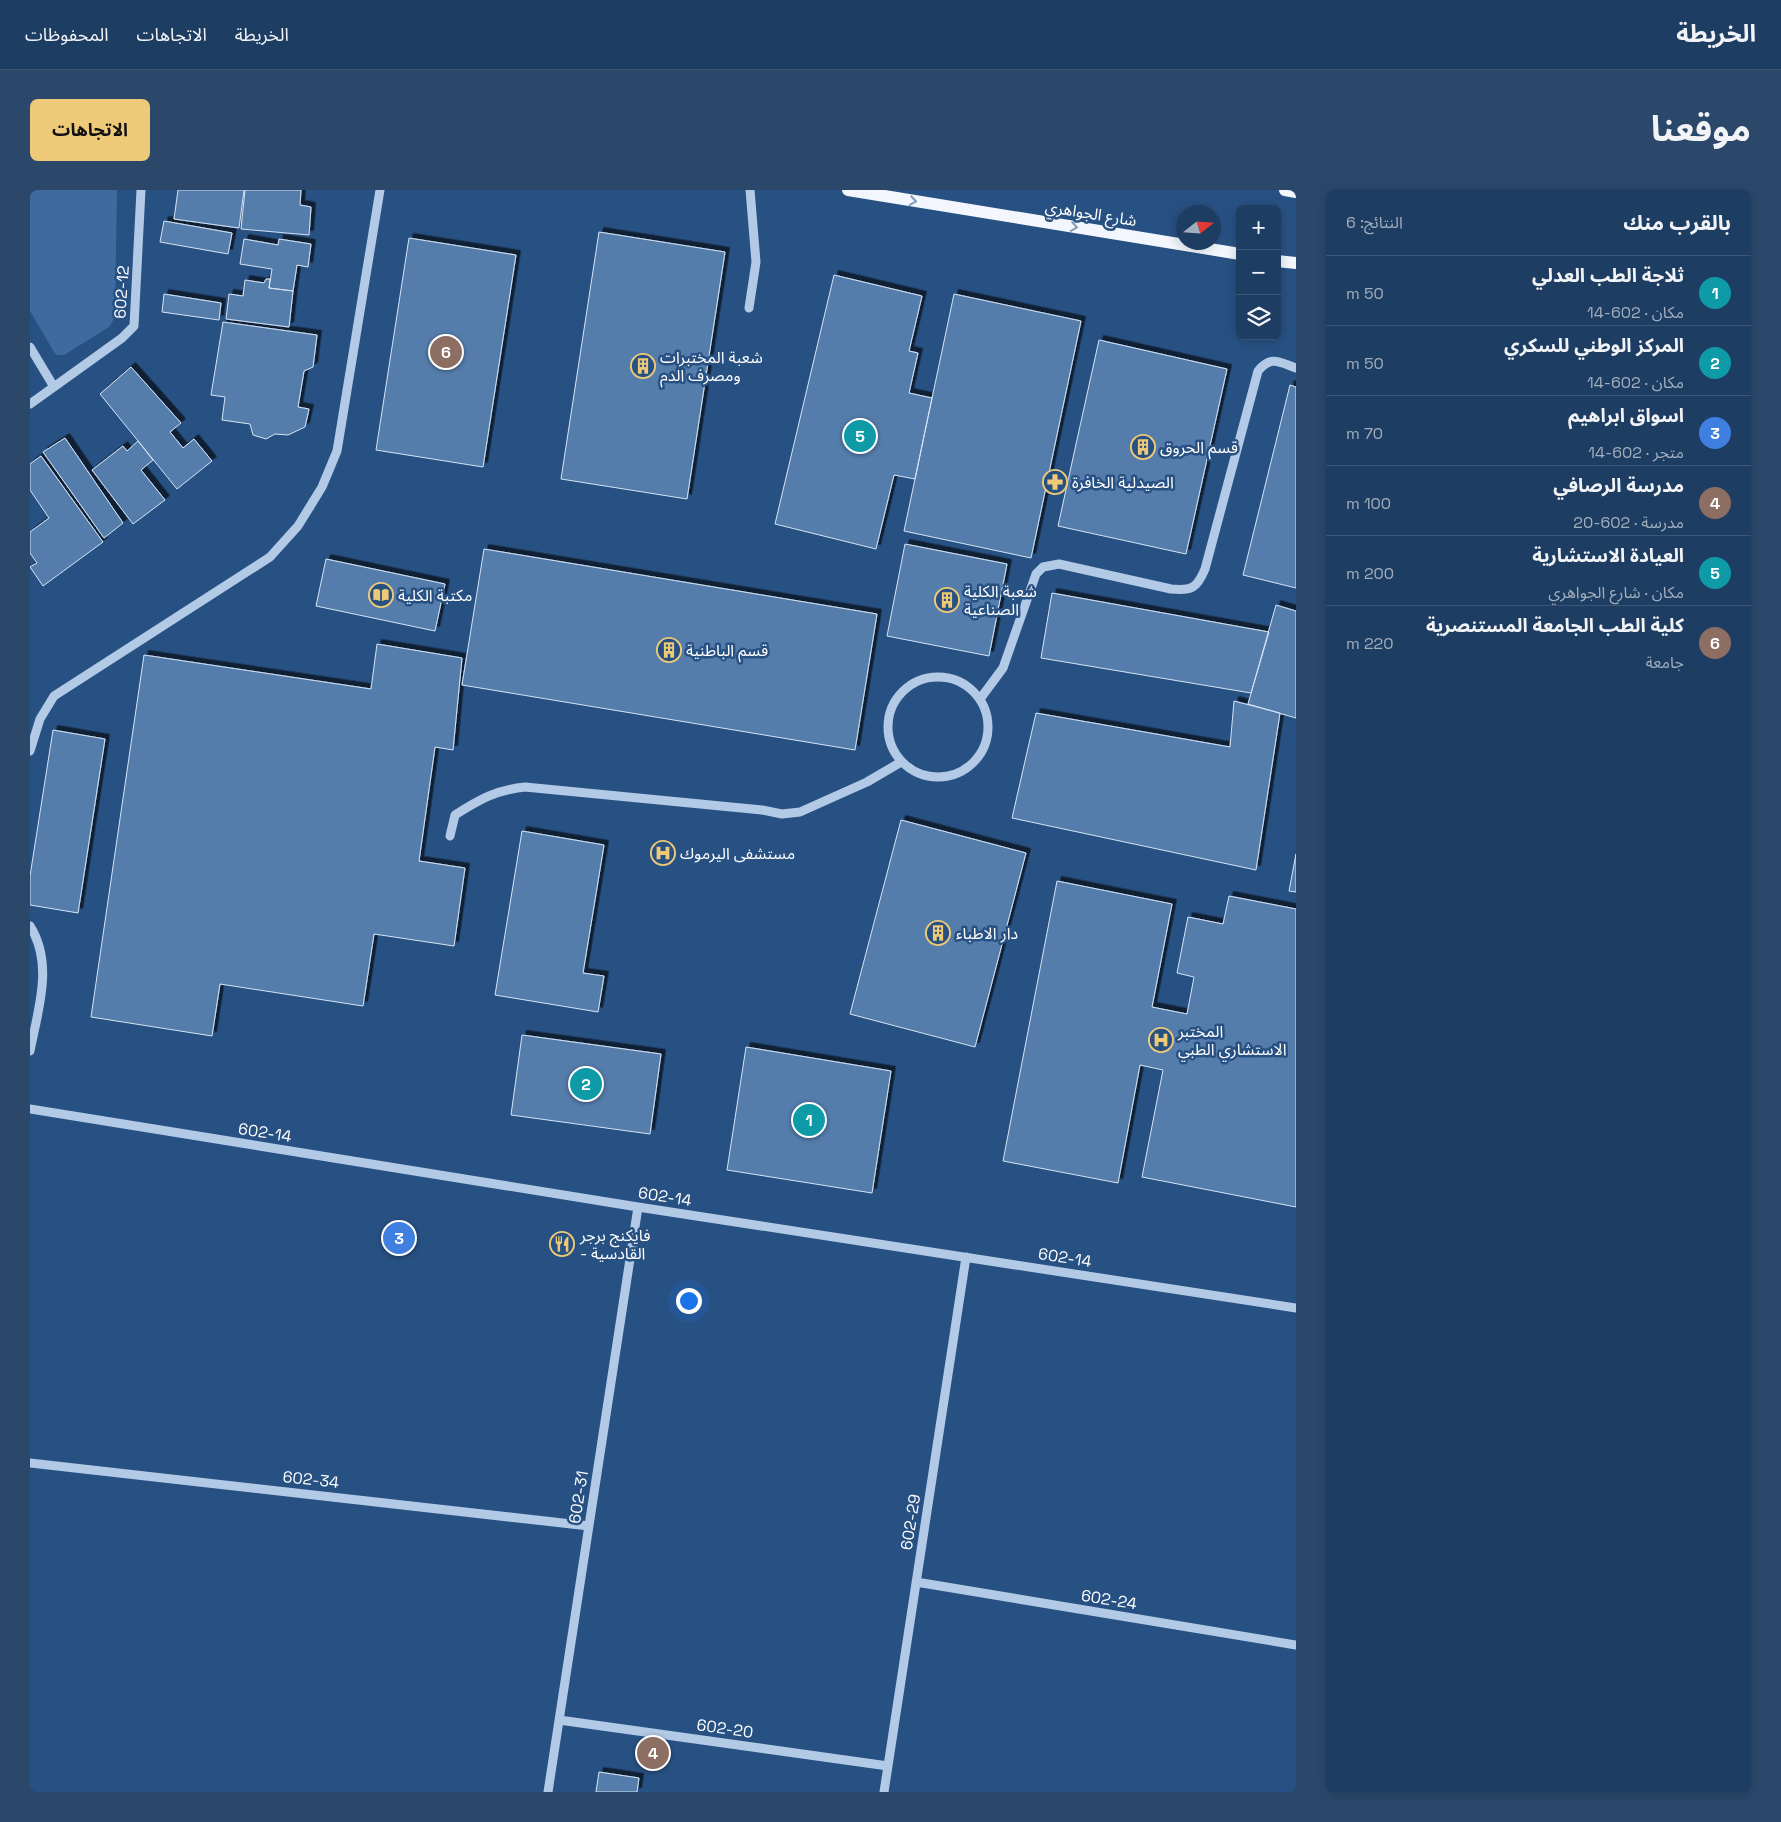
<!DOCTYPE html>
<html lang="ar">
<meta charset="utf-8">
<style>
:root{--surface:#1e3d62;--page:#2b486b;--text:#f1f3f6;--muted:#a1aebe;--line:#3c5677;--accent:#eeca78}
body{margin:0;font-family:"Space Grotesk","Noto Sans Arabic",sans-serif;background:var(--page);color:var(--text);direction:rtl}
.controls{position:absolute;right:15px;top:15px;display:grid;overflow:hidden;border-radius:8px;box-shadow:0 2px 12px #0003}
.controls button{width:45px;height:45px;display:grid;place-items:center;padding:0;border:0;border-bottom:1px solid var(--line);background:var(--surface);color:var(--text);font:25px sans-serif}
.compass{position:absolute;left:1146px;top:15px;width:45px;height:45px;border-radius:50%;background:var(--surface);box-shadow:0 2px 12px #0003;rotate:73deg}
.you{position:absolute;left:658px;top:1110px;width:18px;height:18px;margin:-12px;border:4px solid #fff;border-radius:50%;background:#1a73e8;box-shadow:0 0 0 8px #1a73e833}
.badge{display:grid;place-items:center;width:32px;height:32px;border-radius:50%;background:var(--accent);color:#fff;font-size:16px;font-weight:700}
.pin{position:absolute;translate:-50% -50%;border:2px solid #fff;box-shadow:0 1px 5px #0006}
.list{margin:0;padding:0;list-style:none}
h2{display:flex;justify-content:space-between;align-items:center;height:65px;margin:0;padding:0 20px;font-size:21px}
h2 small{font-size:16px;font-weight:400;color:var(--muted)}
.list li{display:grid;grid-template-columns:32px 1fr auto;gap:15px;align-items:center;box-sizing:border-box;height:70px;padding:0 20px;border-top:1px solid var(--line)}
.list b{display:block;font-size:19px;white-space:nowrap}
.list p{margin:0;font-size:16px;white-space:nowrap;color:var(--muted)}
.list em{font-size:16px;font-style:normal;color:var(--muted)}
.icon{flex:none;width:28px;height:28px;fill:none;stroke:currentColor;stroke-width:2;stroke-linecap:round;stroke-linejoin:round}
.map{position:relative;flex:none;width:1266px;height:1602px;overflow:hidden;direction:ltr;border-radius:8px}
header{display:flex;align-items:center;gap:30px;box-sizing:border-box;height:70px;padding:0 25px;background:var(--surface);border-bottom:1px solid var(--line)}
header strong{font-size:24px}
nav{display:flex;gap:28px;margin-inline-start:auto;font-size:18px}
.intro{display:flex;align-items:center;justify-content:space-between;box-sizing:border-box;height:120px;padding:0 30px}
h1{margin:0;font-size:35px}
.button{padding:12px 22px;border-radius:8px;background:var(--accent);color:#111;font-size:18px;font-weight:700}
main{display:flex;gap:30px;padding:0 30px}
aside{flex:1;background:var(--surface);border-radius:8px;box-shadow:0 2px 12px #0003}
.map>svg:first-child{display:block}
.green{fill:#3d6b9f}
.building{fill:#557dac;stroke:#d5e4f5;filter:url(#shadow)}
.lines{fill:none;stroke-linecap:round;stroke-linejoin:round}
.minor{stroke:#b2cae6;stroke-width:9}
.major{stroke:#f3f7fd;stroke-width:12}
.oneway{stroke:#839cba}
.labels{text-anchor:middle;stroke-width:5;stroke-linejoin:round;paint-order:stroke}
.street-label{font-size:16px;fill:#fff;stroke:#285183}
.poi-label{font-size:16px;fill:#fff;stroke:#285183;text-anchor:start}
</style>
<header>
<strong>الخريطة</strong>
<nav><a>الخريطة</a><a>الاتجاهات</a><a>المحفوظات</a></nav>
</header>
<div class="intro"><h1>موقعنا</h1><a class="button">الاتجاهات</a></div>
<main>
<aside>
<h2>بالقرب منك<small>النتائج: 6</small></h2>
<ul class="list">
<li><span class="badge" style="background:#0f9aa8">1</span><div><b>ثلاجة الطب العدلي</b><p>مكان · 602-14</p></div><em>50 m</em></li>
<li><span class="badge" style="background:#0f9aa8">2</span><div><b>المركز الوطني للسكري</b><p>مكان · 602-14</p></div><em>50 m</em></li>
<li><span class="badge" style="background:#3f7fe0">3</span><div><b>اسواق ابراهيم</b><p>متجر · 602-14</p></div><em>70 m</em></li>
<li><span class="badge" style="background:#8d6e63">4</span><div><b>مدرسة الرصافي</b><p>مدرسة · 602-20</p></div><em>100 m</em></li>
<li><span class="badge" style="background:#0f9aa8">5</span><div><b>العيادة الاستشارية</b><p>مكان · شارع الجواهري</p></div><em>200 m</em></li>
<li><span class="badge" style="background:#8d6e63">6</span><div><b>كلية الطب الجامعة المستنصرية</b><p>جامعة</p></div><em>220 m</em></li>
</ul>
</aside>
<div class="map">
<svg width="1266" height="1602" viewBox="0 0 1266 1602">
<defs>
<filter id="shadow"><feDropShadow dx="4.5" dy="-4.5" stdDeviation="0" flood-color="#0009"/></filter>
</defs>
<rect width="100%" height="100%" fill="#285183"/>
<path class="green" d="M 0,0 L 87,0 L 85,122 L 84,129 L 79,137 L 34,165 L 27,165 L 24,162 L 0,121 Z"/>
<path class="building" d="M 148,0 L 214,0 L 209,38 L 144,29 Z
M 215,0 L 271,0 L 270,15 L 281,17 L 279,45 L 211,39 Z
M 134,31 L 202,43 L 198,64 L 130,52 Z
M 569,42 L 695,62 L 657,309 L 531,289 Z
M 379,48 L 486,65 L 453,277 L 346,260 Z
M 214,49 L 248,55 L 249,49 L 281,54 L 278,77 L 267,75 L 263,101 L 239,98 L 242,79 L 210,74 Z
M 804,85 L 892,106 L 879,161 L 888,163 L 879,203 L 902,208 L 885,289 L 864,285 L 846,359 L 745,334 Z
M 236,89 L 240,89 L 239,98 L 263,101 L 259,137 L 196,129 L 199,104 L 213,106 L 215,90 L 234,93 Z
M 134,104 L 191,113 L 189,130 L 132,122 Z
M 924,104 L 1051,131 L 1001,368 L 874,341 Z
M 193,132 L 287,145 L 283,177 L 274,181 L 268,217 L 279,219 L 275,237 L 258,245 L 245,244 L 236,249 L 223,245 L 220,234 L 192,230 L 195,207 L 181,205 Z
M 1069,150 L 1197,179 L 1156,364 L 1028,336 Z
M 101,177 L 151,233 L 140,242 L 153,258 L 164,249 L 182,271 L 147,299 L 70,204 Z
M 1260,195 L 1266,197 L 1266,398 L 1213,385 Z
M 35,248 L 93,333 L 74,348 L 13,262 Z
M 108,251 L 123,270 L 111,280 L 135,310 L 103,334 L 62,280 L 93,256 L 97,261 Z
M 11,266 L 73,352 L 13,396 L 0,377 L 7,373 L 0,363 L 0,342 L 19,328 L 0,300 L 0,274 Z
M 875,354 L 977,374 L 959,466 L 857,446 Z
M 454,359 L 847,424 L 825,560 L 432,495 Z
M 296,369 L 415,394 L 405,441 L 286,416 Z
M 1022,403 L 1239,442 L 1221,503 L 1011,468 Z
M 1246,415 L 1266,421 L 1266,528 L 1218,514 Z
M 347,454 L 432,468 L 423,560 L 405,557 L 389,671 L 435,678 L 424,756 L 344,744 L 333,816 L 190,794 L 182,846 L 61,827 L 114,465 L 341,499 Z
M 1204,511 L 1250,523 L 1226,680 L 982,628 L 1006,523 L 1200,557 Z
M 23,540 L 75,549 L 48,723 L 0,715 L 0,686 Z
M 871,630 L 996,663 L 945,857 L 820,824 Z
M 492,641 L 574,655 L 553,783 L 574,786 L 568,822 L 465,805 Z
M 1266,664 L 1266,702 L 1259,701 Z
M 1027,691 L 1142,714 L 1122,817 L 1157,824 L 1164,787 L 1147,783 L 1158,727 L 1193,734 L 1199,706 L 1266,719 L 1266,1017 L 1112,987 L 1133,880 L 1110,875 L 1088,993 L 973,971 Z
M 492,845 L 631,864 L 620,944 L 481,925 Z
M 716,857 L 861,881 L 842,1003 L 697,980 Z
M 569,1582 L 609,1588 L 607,1602 L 566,1602 Z"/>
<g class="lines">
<path class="minor" d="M 719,118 L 726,72 L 720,0
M 0,157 L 24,197
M 0,214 L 92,148 L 104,136 L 111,0
M858 537a50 50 0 1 1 100 0a50 50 0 1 1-100 0Z
M 950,509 L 973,478 L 1006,384 L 1013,377 L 1029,374 L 1141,399 C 1162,401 1167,398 1175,379 L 1228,181 C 1241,165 1249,172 1266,178
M 0,561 L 10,529 L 24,506 L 240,367 L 268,336 L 292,297 L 307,261 L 350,0
M 420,646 L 425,625 C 450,609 466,600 495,597 L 732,620 L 752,624 L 770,622 L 837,592 L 871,572
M 0,736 C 24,774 8,820 0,861
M 0,919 L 608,1017 L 1266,1118
M 0,1273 L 559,1336
M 886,1392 L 1266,1455
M 529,1530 L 858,1576
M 518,1602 L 608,1017
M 854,1602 L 936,1067"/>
<path class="major" d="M 818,0 L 1210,64
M 1255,0 L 1266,2
M 1247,71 L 1266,73"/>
</g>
<defs><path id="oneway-chevron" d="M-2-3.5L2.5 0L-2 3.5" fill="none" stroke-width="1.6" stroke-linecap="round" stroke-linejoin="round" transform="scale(1.25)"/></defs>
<g class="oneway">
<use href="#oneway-chevron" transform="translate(883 11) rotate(9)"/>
<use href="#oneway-chevron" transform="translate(1044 37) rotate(9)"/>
</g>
<defs>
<symbol id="building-ring" viewBox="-11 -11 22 22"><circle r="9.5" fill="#285183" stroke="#eeca78" stroke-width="1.5"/><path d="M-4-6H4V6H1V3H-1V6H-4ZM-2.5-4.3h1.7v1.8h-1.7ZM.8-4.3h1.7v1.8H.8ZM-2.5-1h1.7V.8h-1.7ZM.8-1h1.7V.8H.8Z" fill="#eeca78"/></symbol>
<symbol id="pharmacy-ring" viewBox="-11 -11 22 22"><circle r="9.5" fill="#285183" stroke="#eeca78" stroke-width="1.5"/><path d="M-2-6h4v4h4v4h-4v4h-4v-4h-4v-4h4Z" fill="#eeca78"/></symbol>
<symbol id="library-ring" viewBox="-11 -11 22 22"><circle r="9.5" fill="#285183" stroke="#eeca78" stroke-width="1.5"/><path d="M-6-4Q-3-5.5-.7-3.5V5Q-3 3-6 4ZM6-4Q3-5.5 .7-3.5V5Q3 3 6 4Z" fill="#eeca78"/></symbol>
<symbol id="hospital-ring" viewBox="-11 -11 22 22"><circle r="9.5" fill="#285183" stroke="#eeca78" stroke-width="1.5"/><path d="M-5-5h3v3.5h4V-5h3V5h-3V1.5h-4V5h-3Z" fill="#eeca78"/></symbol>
<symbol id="restaurant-ring" viewBox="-11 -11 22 22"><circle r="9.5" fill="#285183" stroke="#eeca78" stroke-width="1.5"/><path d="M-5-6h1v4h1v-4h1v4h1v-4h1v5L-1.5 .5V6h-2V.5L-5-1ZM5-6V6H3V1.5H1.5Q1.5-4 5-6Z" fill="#eeca78"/></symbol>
</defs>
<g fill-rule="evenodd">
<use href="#building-ring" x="599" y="162" width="28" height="28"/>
<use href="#building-ring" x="1099" y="243" width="28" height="28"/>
<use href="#pharmacy-ring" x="1011" y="278" width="28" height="28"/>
<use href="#library-ring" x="337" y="391" width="28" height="28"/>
<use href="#building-ring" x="903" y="396" width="28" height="28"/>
<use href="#building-ring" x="625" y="446" width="28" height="28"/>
<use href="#hospital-ring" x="619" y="649" width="28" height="28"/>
<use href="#building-ring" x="894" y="729" width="28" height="28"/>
<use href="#hospital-ring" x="1117" y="836" width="28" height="28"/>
<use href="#restaurant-ring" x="518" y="1040" width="28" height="28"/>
</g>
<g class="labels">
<g class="street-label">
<text transform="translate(1061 23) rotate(9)" y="6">شارع الجواهري</text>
<text transform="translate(91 102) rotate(-86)" y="6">602-12</text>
<text transform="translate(235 942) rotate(9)" y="6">602-14</text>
<text transform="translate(635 1006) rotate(9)" y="6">602-14</text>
<text transform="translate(1035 1067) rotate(9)" y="6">602-14</text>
<text transform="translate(281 1289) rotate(6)" y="6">602-34</text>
<text transform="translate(548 1307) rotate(-81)" y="6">602-31</text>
<text transform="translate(880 1332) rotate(-81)" y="6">602-29</text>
<text transform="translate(1079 1409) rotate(9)" y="6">602-24</text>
<text transform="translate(695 1538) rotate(8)" y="6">602-20</text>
</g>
<g class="poi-label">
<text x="630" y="173">شعبة المختبرات<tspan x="630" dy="18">ومصرف الدم</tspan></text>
<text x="1130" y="263">قسم الحروق</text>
<text x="1042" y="298">الصيدلية الخافرة</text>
<text x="934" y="407">شعبة الكلية<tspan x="934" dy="18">الصناعية</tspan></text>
<text x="368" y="411">مكتبة الكلية</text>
<text x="656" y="466">قسم الباطنية</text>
<text x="650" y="669">مستشفى اليرموك</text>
<text x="926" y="749">دار الاطباء</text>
<text x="1148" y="847">المختبر<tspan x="1148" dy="18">الاستشاري الطبي</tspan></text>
<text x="550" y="1051">فايكنج برجر<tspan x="550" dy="18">- القادسية</tspan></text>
</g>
</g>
</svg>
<div class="controls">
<button>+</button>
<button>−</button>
<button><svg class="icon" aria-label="layers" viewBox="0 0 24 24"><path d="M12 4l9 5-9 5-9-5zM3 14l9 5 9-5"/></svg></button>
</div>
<svg class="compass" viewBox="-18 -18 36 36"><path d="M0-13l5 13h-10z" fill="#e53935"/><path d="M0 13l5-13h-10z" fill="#a1aebe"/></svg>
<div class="you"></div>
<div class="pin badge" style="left:779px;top:930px;background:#0f9aa8">1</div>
<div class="pin badge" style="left:556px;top:894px;background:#0f9aa8">2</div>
<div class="pin badge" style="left:369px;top:1048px;background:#3f7fe0">3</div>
<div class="pin badge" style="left:623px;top:1563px;background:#8d6e63">4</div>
<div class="pin badge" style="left:830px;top:246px;background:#0f9aa8">5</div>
<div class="pin badge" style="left:416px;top:162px;background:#8d6e63">6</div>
</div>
</main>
